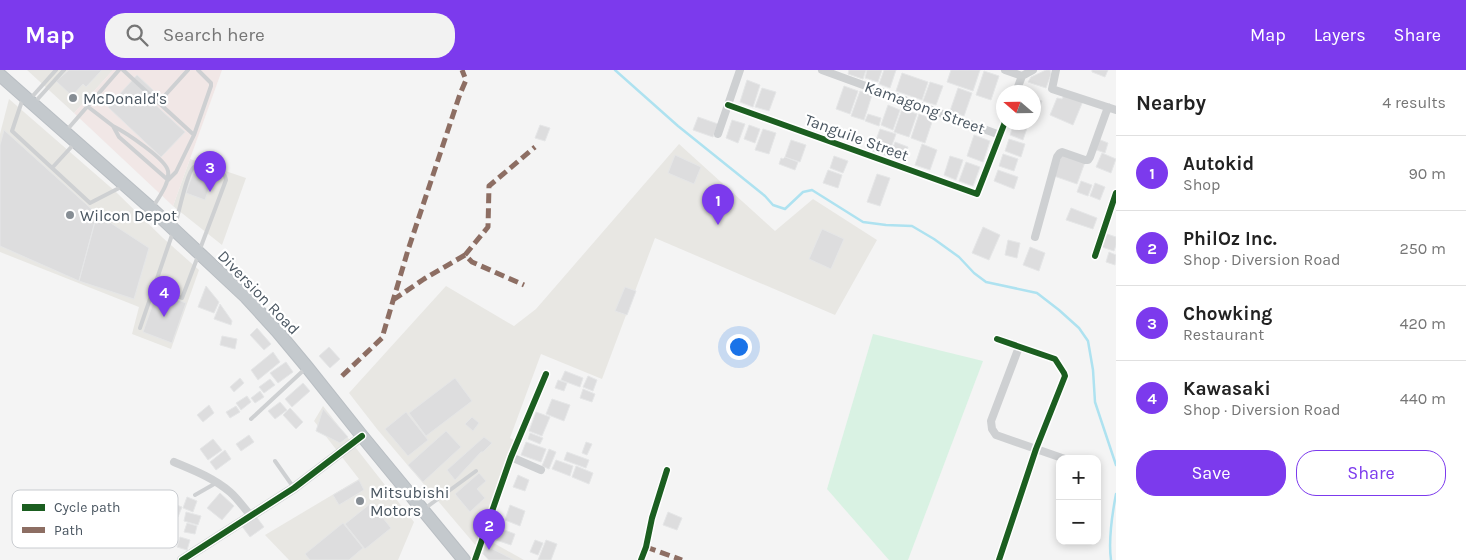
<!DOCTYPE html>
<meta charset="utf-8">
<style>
:root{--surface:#fff;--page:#f2f2f2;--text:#222;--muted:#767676;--line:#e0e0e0;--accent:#7c3aed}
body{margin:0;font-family:Karla,sans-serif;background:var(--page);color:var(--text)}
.controls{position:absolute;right:15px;bottom:15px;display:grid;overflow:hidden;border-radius:10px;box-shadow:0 2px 8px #0003}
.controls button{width:45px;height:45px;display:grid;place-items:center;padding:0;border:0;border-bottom:1px solid var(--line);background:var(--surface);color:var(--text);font:25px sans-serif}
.compass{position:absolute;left:996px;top:15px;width:45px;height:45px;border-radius:50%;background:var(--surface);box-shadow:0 2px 8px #0003;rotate:290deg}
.you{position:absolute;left:738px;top:276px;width:18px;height:18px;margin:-12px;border:4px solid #fff;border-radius:50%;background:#1a73e8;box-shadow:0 0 0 8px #1a73e833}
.badge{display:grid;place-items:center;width:32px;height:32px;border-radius:50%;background:var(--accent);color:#fff;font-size:16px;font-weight:700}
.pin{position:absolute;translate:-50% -41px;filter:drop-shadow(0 1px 2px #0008)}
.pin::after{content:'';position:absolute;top:26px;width:18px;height:15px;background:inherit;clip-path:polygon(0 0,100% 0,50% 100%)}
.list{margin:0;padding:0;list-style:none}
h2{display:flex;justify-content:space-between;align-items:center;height:65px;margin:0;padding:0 20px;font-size:21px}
h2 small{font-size:16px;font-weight:400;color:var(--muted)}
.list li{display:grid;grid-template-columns:32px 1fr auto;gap:15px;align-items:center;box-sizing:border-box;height:75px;padding:0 20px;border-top:1px solid var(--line)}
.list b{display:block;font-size:19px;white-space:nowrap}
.list p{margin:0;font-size:16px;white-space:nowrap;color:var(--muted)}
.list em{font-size:16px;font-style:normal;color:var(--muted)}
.actions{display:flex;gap:10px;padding:15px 20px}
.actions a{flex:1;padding:11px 0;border:1px solid var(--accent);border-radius:20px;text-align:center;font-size:18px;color:var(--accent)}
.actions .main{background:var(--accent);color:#fff}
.icon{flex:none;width:28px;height:28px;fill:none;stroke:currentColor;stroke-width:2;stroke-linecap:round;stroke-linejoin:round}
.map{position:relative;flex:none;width:1116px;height:490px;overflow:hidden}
header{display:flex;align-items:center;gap:30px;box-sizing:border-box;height:70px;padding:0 25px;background:var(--accent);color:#fff}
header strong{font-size:24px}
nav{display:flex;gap:28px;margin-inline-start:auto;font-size:18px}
.search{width:350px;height:45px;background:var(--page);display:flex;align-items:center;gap:12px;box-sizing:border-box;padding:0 18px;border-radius:20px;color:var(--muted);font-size:19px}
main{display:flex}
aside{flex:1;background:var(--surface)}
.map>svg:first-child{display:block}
.commercial{fill:#e8e7e3}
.medical{fill:#f1e7e6}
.green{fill:#d9f2e3}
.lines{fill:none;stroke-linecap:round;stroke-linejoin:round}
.stream{stroke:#aee2f0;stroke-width:2.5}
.building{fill:#ddddde;stroke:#e5e6e7}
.trunk-casing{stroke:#b9bec3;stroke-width:14}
.service{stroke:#ced0d2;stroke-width:4}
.minor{stroke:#ced0d2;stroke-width:8}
.tertiary{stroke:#ced0d2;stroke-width:10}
.trunk{stroke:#c4c9cd;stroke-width:12}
.quiet{stroke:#8d6e63;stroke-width:5;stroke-dasharray:10 5;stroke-linecap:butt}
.cycleway-casing{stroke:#fff;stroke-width:9}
.cycleway{stroke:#1b5e20;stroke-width:6}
.poi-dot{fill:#868d94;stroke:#fff;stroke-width:2}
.labels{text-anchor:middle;stroke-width:4.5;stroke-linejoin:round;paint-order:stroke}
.poi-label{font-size:16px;fill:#4a5661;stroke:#fff;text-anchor:start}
.street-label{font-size:16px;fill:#4a5661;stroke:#fff}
.key{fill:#fff;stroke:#c9ccd0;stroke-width:1}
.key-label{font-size:14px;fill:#4a5661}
</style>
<header>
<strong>Map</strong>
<div class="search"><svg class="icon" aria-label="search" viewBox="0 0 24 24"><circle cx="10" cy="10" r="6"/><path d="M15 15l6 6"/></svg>Search here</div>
<nav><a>Map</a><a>Layers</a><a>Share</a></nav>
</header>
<main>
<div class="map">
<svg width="1116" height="490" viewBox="0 0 1116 490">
<rect width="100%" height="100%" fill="#f4f4f4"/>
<path class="commercial" d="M 27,0 L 113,0 L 74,43 Z
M 9,29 L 116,122 L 163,168 L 199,200 L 171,279 L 132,264 L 139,237 L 0,182 L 0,64 Z
M 679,74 L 775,161 L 813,129 L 877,170 L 835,245 L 655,168 L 602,309 L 541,284 L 510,368 L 516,371 L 483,467 L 524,490 L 488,490 L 377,359 L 349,323 L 446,216 L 514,256 L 536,239 Z
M 190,89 L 246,108 L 222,175 L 173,136 Z
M 323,336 L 414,452 L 398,490 L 289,490 L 265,465 L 359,409 L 314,351 Z"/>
<path class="medical" d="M 113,0 L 222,0 L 173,136 L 74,43 Z"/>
<path class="green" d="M 873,264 L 983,291 L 908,490 L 889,490 L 827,419 Z"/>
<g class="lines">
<path class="stream" d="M 615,0 L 678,56 L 765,126 L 773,135 L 785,139 L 803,122 L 812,120 L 863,152 L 886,155 L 912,156 L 934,169 L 959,187 L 974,203 L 986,212 L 1037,223 L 1059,240 L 1079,258 L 1088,271 L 1093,300 L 1095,332 L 1116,395
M 1111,490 C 1108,469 1112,445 1116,424"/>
</g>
<path class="building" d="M 69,0 L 102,0 L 86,17 L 83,14 L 72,26 L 56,11 Z
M 849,0 L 866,0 L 863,9 L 848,4 Z
M 867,0 L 882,0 L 878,12 L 865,8 Z
M 884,0 L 896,0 L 890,18 L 879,14 Z
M 951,0 L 980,0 L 973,21 L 947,12 Z
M 1046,0 L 1050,0 L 1051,4 L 1046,18 L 1028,12 L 1031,7 Z
M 1092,0 L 1108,0 L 1105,7 L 1092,2 Z
M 984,1 L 999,6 L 991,30 L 976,25 Z
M 902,3 L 928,12 L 922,30 L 896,21 Z
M 137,5 L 155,22 L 149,29 L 185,62 L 161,87 L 108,37 Z
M 747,10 L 760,15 L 753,37 L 740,32 Z
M 930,12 L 943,16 L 936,35 L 923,31 Z
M 844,16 L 858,21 L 850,44 L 836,39 Z
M 762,18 L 776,22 L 769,41 L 755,37 Z
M 958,18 L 972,23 L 964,46 L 950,41 Z
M 860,21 L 872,25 L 864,50 L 851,46 Z
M 1064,25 L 1083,31 L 1073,55 L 1050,45 L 1057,28 L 1062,29 Z
M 1034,28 L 1042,31 L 1037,44 L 1034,43 Z
M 888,35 L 900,40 L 893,60 L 881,55 Z
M 902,39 L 917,44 L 909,67 L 894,62 Z
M 868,44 L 881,48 L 879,56 L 865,51 Z
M 919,44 L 933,49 L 925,73 L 911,68 Z
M 698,47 L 718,54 L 713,67 L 693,60 Z
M 732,50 L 745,54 L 738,73 L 726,68 Z
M 1014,54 L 1027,58 L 1023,70 L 1010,65 Z
M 540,55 L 550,58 L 545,71 L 535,68 Z
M 749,55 L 760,59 L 755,73 L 744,69 Z
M 763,59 L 776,63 L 769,84 L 755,80 Z
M 880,59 L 896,64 L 888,86 L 872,81 Z
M 4,60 L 97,144 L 79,211 L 0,176 L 0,75 Z
M 974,65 L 990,71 L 983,92 L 967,86 Z
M 1009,69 L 1025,74 L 1021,87 L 1005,81 Z
M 1098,69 L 1108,73 L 1105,83 L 1094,79 Z
M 791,70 L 806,75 L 800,92 L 785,87 Z
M 895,72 L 908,77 L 904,90 L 890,85 Z
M 922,74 L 937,80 L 930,100 L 915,95 Z
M 1102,83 L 1116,89 L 1111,103 L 1096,97 Z
M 1003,84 L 1018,89 L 1014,101 L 999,96 Z
M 1062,84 L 1085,92 L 1077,114 L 1054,106 Z
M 675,85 L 701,97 L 694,114 L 668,103 Z
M 834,86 L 848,91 L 843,103 L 830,98 Z
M 950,86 L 963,90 L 956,110 L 944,105 Z
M 785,87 L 798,92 L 795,100 L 779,94 L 781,88 L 783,89 Z
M 966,92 L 980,97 L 973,116 L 959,111 Z
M 828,100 L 842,105 L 838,118 L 823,113 Z
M 998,100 L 1018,107 L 1014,119 L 994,111 Z
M 193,103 L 212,110 L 205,130 L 186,123 Z
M 877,104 L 890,108 L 880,136 L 867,132 Z
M 1081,111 L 1092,115 L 1088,126 L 1077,122 Z
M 1095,113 L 1105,117 L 1100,130 L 1090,126 Z
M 1071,138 L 1097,148 L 1093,159 L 1066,150 Z
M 97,144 L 149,178 L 134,229 L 79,211 Z
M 983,157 L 1000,165 L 989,190 L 972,183 Z
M 822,159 L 844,169 L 831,199 L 809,189 Z
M 1104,163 L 1116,167 L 1116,175 L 1114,181 L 1099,176 Z
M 1008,170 L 1020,173 L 1017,188 L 1005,185 Z
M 1030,177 L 1045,183 L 1039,201 L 1023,195 Z
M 1109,182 L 1116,185 L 1115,195 L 1106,192 Z
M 206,216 L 219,232 L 214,243 L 198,237 Z
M 625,217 L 636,221 L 627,245 L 615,241 Z
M 157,222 L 186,233 L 172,273 L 143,262 Z
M 220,234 L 232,251 L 231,255 L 214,249 Z
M 257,258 L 271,274 L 264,280 L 250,265 Z
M 222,266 L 237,269 L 235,279 L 220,275 Z
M 329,277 L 340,289 L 330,298 L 319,286 Z
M 273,282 L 280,292 L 258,310 L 251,300 Z
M 286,292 L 293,302 L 278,313 L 270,303 Z
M 565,301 L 583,308 L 580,317 L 561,310 Z
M 588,306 L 597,310 L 593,321 L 583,317 Z
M 240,308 L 244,313 L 234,322 L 230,317 Z
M 455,308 L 472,331 L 426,366 L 409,343 Z
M 270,309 L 275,315 L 264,323 L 259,317 Z
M 558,310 L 567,313 L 564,321 L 555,318 Z
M 303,313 L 310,321 L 292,337 L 285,329 Z
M 583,319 L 595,324 L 592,332 L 580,328 Z
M 260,321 L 264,327 L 255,333 L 251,328 Z
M 247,326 L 251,332 L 241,340 L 236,333 Z
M 552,329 L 570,335 L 564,351 L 546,344 Z
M 280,332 L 287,340 L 275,349 L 268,341 Z
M 209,335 L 214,343 L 203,352 L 197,345 Z
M 236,336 L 240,342 L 230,348 L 226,342 Z
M 290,338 L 303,352 L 296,359 L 283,345 Z
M 323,339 L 348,367 L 340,373 L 316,361 Z
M 406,342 L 428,370 L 408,386 L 385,359 Z
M 536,342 L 550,347 L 542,366 L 529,361 Z
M 472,347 L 479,353 L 473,361 L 465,354 Z
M 446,361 L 461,377 L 423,412 L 408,395 Z
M 530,363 L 543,368 L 540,374 L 528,369 Z
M 249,365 L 254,372 L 241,381 L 236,374 Z
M 484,367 L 492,373 L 483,382 L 481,382 L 455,410 L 447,400 Z
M 213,369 L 222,380 L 208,390 L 200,379 Z
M 526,372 L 546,379 L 541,392 L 521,385 Z
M 586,372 L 592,374 L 587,385 L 582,383 Z
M 549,379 L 556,382 L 549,399 L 542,396 Z
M 225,380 L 231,389 L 216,400 L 210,392 Z
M 567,382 L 589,390 L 586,398 L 564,390 Z
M 556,390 L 573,396 L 570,406 L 552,399 Z
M 576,396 L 593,403 L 589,414 L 572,407 Z
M 479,403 L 486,411 L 477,419 L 485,428 L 470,442 L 455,424 Z
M 518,405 L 529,410 L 525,421 L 513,417 Z
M 359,410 L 364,420 L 339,435 L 333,425 Z
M 220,423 L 234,436 L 222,450 L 207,438 Z
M 187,427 L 197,431 L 193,442 L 183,438 Z
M 371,433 L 391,458 L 365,479 L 345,454 Z
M 174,434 L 182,437 L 178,447 L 171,445 Z
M 510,435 L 525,441 L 520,456 L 505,450 Z
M 186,442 L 201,446 L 198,455 L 184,451 Z
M 668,442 L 682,448 L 677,460 L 663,455 Z
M 255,445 L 264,457 L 250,467 L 241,455 Z
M 187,453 L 197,456 L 195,464 L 184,462 Z
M 343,453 L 363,478 L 349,490 L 310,490 L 305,484 Z
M 497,457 L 515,464 L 511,475 L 493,469 Z
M 180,467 L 190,470 L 187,480 L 177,477 Z
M 535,470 L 543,473 L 538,485 L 530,482 Z
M 546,470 L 557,474 L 551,490 L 538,490 Z
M 485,475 L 514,490 L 489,490 L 483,484 Z"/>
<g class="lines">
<defs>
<path id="trunk" d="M 0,5 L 152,139 L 246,227 L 277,261 L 307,297 L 362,366 L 464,490"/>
</defs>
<use href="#trunk" class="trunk-casing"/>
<path class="service" d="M 23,28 L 12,61 L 90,133 L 123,116
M 30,29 L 56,0
M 35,32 L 64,0
M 159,32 L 188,0
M 87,36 L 113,56 L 119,67 L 168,110 L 176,102 L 194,65 L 123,0
M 113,56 C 125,62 166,89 168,101 C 170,113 159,127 153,137
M 66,61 L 119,0
M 194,65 L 211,16 L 211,13 L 198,0
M 52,98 L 74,74
M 175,156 C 178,146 187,101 194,97 C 199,93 206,97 212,99 C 219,101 225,102 226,110 L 200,179
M 154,217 L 182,228 L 198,186
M 140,258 L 173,162
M 251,349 L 306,298
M 275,391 L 294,418
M 195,425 L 216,413
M 424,439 L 476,401"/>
<path class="minor" d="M 822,0 L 1000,65
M 1005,0 L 1022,6
M 1056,0 L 1052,19 L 1116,40
M 1016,22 L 1022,6 L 1033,0
M 728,35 L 977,124 L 1005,52
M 718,64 L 740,0
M 1035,167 L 1057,87 L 1060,83 L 1062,82 L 1085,90 L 1088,90 L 1090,87 L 1108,37
M 1095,186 L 1116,123
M 997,269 L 1055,289 L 1064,303 L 1065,306 L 1036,379 L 999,490
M 1019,277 L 991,351 L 992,359 L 996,365 L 1065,389
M 511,387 L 541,400
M 174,392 C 193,400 214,408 230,422 C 238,429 244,438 251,446
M 475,490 L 511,387 L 546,304
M 641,490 L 646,477 L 652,448 L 667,400"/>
<path class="tertiary" d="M 182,490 L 294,418 L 362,366"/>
<use href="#trunk" class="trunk"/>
<path class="quiet" d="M 465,185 L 488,157 L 489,116 L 535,77
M 393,230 L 424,209 L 465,185 L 472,192 L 524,215
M 342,306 L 382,268 L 408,180 L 460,24 L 466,10 L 462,0
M 646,477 L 682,490"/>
<defs>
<path id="cycleway" d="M 728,35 L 977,124 L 1005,52
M 1095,186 L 1116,123
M 997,269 L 1055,289 L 1064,303 L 1065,306 L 1036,379 L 999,490
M 182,490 L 294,418 L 362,366
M 475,490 L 511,387 L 546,304
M 641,490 L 646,477 L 652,448 L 667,400"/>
</defs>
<use href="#cycleway" class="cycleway-casing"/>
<use href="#cycleway" class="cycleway"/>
</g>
<g class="poi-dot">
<circle cx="73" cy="28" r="5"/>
<circle cx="70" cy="145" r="5"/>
<circle cx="360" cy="431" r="5"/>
</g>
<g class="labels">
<g class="poi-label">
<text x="83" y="34">McDonald's</text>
<text x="80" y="151">Wilcon Depot</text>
<text x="370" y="428">Mitsubishi<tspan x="370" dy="18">Motors</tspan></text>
</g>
<g class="street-label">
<text transform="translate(925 37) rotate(20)" y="6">Kamagong Street</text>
<text transform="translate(857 67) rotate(20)" y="6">Tanguile Street</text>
<text transform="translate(259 222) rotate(46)" y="6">Diversion Road</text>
</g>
</g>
<rect x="12" y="420" width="166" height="58" rx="8" class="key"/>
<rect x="22" y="434" width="23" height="7" fill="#1b5e20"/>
<rect x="22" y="457" width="23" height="6" fill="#8d6e63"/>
<g class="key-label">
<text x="54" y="442">Cycle path</text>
<text x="54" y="465">Path</text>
</g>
</svg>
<div class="controls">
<button>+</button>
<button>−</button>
</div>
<svg class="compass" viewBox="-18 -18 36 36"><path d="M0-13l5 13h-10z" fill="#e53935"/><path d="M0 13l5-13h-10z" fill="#767676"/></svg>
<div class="you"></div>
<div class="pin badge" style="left:718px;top:155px">1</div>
<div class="pin badge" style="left:489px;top:480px">2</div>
<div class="pin badge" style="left:210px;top:122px">3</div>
<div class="pin badge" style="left:164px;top:247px">4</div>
</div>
<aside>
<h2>Nearby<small>4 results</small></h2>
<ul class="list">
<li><span class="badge">1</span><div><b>Autokid</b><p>Shop</p></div><em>90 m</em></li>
<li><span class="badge">2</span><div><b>PhilOz Inc.</b><p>Shop · Diversion Road</p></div><em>250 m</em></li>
<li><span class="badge">3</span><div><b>Chowking</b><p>Restaurant</p></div><em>420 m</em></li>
<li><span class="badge">4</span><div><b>Kawasaki</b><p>Shop · Diversion Road</p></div><em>440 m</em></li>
</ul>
<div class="actions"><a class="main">Save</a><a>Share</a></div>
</aside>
</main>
